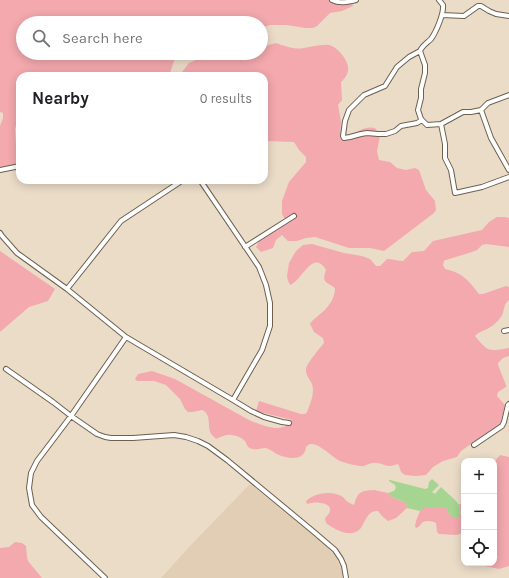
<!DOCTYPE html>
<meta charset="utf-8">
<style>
:root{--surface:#fff;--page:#f2f2f2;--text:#202124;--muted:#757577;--line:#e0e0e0}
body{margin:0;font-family:Karla,sans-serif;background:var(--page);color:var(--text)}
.controls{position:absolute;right:12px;bottom:12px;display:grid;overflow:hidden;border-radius:8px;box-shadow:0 2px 10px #0003}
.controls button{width:36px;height:36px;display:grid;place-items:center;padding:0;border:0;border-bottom:1px solid var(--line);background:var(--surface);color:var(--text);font:20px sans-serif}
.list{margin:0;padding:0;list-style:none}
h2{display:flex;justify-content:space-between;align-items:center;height:52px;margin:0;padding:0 16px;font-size:17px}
h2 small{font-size:13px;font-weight:400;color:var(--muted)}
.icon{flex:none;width:22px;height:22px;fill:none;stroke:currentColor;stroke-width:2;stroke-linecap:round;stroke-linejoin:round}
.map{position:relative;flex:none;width:509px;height:578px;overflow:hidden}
.search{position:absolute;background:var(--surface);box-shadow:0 2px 10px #0003;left:16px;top:16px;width:252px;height:44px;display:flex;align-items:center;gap:10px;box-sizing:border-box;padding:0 14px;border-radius:22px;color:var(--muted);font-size:15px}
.panel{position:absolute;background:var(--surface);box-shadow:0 2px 10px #0003;left:16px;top:72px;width:252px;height:112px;border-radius:12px}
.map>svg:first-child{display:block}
.built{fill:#e1ceb4}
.green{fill:#f3a9ae}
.water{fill:#a6d491}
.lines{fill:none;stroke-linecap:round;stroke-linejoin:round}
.minor-casing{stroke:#6c604f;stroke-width:6}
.minor{stroke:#fff;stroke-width:4}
</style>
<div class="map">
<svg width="509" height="578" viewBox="0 0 509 578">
<rect width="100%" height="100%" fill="#ebdcc8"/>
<path class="built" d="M 250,484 L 324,544 L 336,557 L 342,571 L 342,578 L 161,578 L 190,546 Z"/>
<path class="green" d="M 0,0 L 351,0 L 353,6 L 342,11 L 330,13 L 317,26 L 313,28 L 305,28 L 287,25 L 270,25 L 261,28 L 261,23 L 23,23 L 23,53 L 182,53 L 175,58 L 169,76 L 20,76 L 20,112 L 15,129 L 16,145 L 20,147 L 20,164 L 0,168 L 0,126 L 3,118 L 3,113 L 0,112 Z
M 276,43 C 285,46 295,50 304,48 C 312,47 320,44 329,45 C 338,47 350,62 348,71 C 347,76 344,79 341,82 L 342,100 L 338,105 L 341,122 L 340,135 L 341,139 L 345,140 C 354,134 364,125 375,128 L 380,136 L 377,151 L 379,160 L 390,162 L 397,168 L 406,170 L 415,168 L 419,170 L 426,190 L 435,201 L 436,210 L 434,213 L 384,251 L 370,248 L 349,248 L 315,237 L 306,238 L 297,241 L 288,241 L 282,235 L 276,240 L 273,248 L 261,252 L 256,247 L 259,241 L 286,221 L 282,214 L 282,201 L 289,182 L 306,162 L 306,157 L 299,150 L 294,142 L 266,141 L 264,142 L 264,76 L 179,76 L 189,63 L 206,55 L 215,55 L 219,53 L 261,53 L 261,45 L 265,46 Z
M 497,217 L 504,217 L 509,218 L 509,247 L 486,244 L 482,245 L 477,250 L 472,252 L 446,260 L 444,261 L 443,265 L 445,269 C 463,273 468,280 479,294 L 483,294 L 506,286 L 509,287 L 509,300 C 503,304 505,311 501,317 C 498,321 493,326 489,328 C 484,331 478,332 475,336 C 478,339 480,343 484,346 C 490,353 501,349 509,348 L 509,356 L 503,358 L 498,363 L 498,365 L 506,385 L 506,387 L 498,392 L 497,396 L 505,405 L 500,426 L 478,439 L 461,451 L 457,457 L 443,461 L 433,467 L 426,475 C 421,476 406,477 402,473 C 400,471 400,467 398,464 C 395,465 391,466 389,466 C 384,466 379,462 373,463 C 370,463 367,465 364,466 C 360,467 345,463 340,461 C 332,457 319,443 311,444 C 309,444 307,446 306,447 C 305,461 289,459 279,455 C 274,453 271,449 265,448 C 260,448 257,451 250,448 C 247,447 247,444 245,441 C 242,438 236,435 231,435 C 226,434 221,437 216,439 C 215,438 213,436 211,434 C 207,427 212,414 202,410 L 193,412 L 188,412 L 185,409 L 180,399 L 166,385 L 154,381 L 137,381 L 135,379 L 138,374 L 152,371 L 175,379 L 249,420 C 261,425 283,435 292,420 L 256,411 L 259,401 L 301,414 L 305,414 L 307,412 C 310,404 315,394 312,384 C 310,380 305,374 306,369 C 307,363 320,348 324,343 L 323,338 L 314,332 L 310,324 C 313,319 316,318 319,315 C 328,308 335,299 335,288 C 327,282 321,283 326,270 C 313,248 302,281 290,285 L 288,281 L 287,276 L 289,263 L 296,251 L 303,245 L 312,244 L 344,253 L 362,256 L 370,259 L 376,266 L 380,266 L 387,259 C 393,259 397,261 403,261 L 412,252 L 424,251 L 433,241 L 482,230 L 489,222 Z
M 0,251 L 55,289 L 48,301 L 29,307 L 0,332 Z
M 500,455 L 509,457 L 509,566 L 499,569 L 485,566 L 482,563 L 494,563 L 494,462 Z
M 374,490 L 388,493 L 392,497 L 406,503 L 407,508 L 396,518 L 388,521 L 382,516 L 378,511 C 376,511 374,511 372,512 C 365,516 364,526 359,530 C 349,538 334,529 326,523 L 325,518 C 333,511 332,504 320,503 C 316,502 311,503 307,504 L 306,501 C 315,493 332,490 343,497 C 345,499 346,501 348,502 C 349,503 352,504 354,505 C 358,491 361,491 374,490 Z
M 459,504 L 464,504 L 464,533 L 463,533 L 456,535 L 439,534 L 437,532 L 436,523 C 433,521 427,520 423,522 C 420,524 420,527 416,528 L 415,526 L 416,521 L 420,511 L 423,508 L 446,508 L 450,515 L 461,514 Z
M 15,542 L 22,543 L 26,546 L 27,557 L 28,561 L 42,578 L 0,578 L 0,548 L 9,547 Z"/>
<path class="water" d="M 432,479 L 439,485 L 432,492 L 435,494 L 441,487 C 445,491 457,501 459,505 C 462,512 461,523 451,516 C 449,514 447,510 446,508 L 424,508 L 420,511 L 407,508 L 406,503 L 392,497 L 388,493 L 394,491 L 396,488 L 395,485 L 389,481 L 389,480 L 390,480 L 425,489 L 428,488 L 429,482 Z"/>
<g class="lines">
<defs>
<path id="minor" d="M 332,0 C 340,4 348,2 356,0
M 439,0 C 440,1 442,4 443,5 C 444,14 436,32 431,39 C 427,43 422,46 420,51 L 425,65 L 425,73 L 421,89 L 421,98 L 418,110 L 421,119 L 427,125 L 441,124 L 463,112 L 471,112 L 481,110 L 488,103 L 509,95
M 442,15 L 464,16 L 478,6 L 481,6 L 489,11 L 496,14 L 509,16
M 420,51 L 409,57 L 397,67 L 385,86 L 364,95 L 349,110 L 345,121 L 343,136 L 344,138 L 350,137 L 361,134 L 367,133 L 378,134 L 386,134 L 395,131 L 401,126 L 417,123 L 422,120
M 481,110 L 491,138 L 509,170
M 441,124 L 445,144 L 445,158 L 451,170 L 455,193 L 482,187 L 509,177
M 0,170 L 20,166
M 200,180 L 259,267 L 266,285 L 270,303 L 270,326 L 262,350 L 233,400
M 0,233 L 2,236 L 17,253 L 67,289 L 126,337 L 233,400 L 251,411 L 264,417 L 282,422 L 289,423
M 245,247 L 294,216
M 67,289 L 121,221 L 183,180
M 504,331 L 509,330
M 6,369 L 53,402 L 71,416 L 97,434 L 105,437 L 111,438 L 133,438 L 174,435 L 186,437 L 198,441 L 208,446 L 227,460 L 314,532 L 335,550 L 341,559 L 344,566 L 346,578
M 474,445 L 502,426 L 504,422 L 508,405 L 509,404
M 105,578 L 41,517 L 32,505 L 29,488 L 31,473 L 37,461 L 71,416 L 126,337"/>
</defs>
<use href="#minor" class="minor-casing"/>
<use href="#minor" class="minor"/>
</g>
</svg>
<div class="controls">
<button>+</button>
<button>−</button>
<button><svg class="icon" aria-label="locate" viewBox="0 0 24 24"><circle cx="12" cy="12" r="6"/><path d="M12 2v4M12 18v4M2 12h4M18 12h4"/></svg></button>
</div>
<div class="search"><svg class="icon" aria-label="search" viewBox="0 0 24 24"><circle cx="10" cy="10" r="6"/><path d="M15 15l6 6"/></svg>Search here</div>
<section class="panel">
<h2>Nearby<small>0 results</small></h2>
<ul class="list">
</ul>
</section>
</div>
